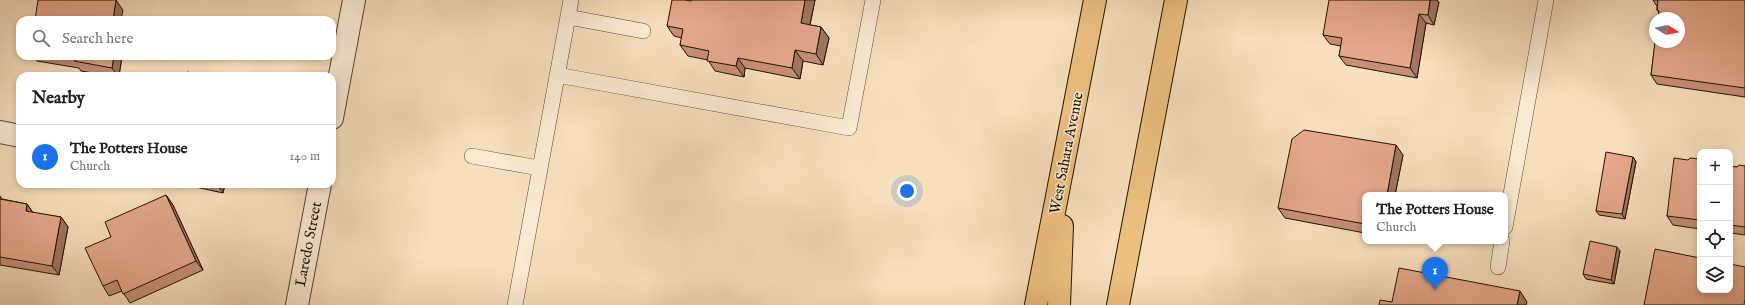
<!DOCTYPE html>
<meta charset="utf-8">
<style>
:root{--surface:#fff;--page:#f2f2f2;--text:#202124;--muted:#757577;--line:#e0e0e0;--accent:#1a73e8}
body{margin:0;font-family:"IM FELL English",serif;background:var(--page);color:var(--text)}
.controls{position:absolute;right:12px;bottom:12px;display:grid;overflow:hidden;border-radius:8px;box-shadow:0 2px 6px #0003}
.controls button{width:36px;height:36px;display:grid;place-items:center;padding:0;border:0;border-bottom:1px solid var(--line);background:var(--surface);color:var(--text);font:20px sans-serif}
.compass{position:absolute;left:1649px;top:12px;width:36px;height:36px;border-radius:50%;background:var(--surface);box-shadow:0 2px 6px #0003;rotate:100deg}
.you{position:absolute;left:907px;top:191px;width:14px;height:14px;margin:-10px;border:3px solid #fff;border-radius:50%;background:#1a73e8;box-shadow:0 0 0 6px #1a73e833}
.badge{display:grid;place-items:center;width:26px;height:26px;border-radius:50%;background:var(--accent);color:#fff;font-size:13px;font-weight:700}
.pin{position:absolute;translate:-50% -33px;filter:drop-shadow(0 1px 2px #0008)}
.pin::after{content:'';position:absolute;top:21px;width:14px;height:12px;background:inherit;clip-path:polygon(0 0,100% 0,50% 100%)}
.popup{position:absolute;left:1362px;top:192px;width:146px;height:52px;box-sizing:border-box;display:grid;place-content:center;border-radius:8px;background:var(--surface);filter:drop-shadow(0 1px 3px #0005);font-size:13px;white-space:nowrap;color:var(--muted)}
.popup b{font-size:15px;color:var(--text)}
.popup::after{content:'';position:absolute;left:50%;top:100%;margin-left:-8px;border:8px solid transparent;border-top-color:var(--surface)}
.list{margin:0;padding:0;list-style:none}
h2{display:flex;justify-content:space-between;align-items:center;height:52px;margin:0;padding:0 16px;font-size:17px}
h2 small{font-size:13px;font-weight:400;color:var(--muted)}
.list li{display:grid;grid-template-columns:26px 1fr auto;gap:12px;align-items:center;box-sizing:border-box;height:64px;padding:0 16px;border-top:1px solid var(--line)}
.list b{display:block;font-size:15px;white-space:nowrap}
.list p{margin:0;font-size:13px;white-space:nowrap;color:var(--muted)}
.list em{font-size:13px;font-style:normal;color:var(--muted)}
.icon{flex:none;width:22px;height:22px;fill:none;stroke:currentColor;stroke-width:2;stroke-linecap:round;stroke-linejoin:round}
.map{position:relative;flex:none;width:1745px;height:305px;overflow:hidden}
.search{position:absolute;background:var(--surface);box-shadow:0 2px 6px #0003;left:16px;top:16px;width:320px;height:44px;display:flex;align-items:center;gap:10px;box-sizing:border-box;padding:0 14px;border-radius:12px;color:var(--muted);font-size:15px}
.panel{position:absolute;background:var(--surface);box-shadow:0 2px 6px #0003;left:16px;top:72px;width:320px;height:116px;border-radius:12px}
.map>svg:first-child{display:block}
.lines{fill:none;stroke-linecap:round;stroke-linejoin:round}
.lane-casing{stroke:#584630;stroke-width:16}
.street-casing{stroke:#584630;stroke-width:24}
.primary-casing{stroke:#231302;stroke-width:24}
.lane{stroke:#f9ead3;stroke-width:15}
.street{stroke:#f9ead3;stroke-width:22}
.primary{stroke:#ebc07e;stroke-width:22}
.wall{fill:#c59077;stroke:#231302}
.shaded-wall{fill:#a07661;stroke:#231302}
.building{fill:#e5a88a;stroke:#231302}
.labels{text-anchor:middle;stroke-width:3;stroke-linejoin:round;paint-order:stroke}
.street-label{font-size:15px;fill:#231302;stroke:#f9ead3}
</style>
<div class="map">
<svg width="1745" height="305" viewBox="0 0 1745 305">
<rect width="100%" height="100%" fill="#f6dfbb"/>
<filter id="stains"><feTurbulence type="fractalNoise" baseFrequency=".005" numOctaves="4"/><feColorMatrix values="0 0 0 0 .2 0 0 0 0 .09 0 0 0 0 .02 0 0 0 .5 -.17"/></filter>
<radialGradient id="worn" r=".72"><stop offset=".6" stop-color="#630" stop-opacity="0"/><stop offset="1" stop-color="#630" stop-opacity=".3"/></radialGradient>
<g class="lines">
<defs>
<path id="lane" d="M 568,17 L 643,31
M 557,75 L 849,128 L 873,0
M 472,156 L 539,168
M 1505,227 L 1546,0
M 1498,267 L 1502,241
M 515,305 L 571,0"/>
<path id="street" d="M 332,118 L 354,0
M 0,132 L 20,136
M 297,305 L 320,184"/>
<path id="primary" d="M 1036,305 L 1095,0
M 1059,305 L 1062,226
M 1118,305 L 1176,0"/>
</defs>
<use href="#lane" class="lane-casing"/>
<use href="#street" class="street-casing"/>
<use href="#primary" class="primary-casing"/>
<use href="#lane" class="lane"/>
<use href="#street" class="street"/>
<use href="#primary" class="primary"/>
</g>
<path class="wall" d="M 692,0 L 815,0 L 810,25 L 821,27 L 829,38 L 823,65 L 803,61 L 800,79 L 745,68 L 744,77 L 715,71 L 708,60 L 688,56 L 680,45 L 682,38 L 674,36 L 667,26 L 691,1 Z
M 1653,0 L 1745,0 L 1745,97 L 1657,84 L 1651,75 L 1659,13 L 1657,10 L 1657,5 L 1656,5 Z
M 1439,2 L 1434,25 L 1426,23 L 1417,78 L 1346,65 L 1339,56 L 1341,46 L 1330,44 L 1323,35 Z
M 33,56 L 122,56 L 119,76 L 110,76 L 81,71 L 79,68 L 37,61 Z
M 1403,155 L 1395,195 L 1365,195 L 1365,233 L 1285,218 L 1278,208 Z
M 1633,157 L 1636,162 L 1625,219 L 1599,215 L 1596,211 Z
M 1700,159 L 1700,229 L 1673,225 L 1667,216 L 1688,160 Z
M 1730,166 L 1737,167 L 1745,166 L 1745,235 L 1730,233 Z
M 182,184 L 225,184 L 223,193 Z
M 166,195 L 173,205 L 203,270 L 130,303 L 122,291 L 109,296 L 103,286 Z
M 0,196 L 2,199 L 27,204 L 33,213 L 61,217 L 68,227 L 59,275 L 0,265 Z
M 1620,251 L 1614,284 L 1586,279 L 1583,274 Z"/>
<path class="shaded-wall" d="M 116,0 L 123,10 L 121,20 L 113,20 Z
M 805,0 L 815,0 L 808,34 L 801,23 Z
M 1430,0 L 1437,0 L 1439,2 L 1434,25 L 1428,15 Z
M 1419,14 L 1426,23 L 1417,78 L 1410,68 Z
M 821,27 L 829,38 L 823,65 L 816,54 Z
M 795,50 L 803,61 L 800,79 L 792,68 Z
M 114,56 L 122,56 L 119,76 L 118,76 L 112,68 Z
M 738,58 L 745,68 L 744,77 L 736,66 Z
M 1396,145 L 1403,155 L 1395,195 L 1387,195 Z
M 1633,157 L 1636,162 L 1625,219 L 1622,214 Z
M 217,184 L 225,184 L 223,193 Z
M 166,195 L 173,205 L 203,270 L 196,261 Z
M 27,204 L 34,214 L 26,211 Z
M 61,217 L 68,227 L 59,275 L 52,266 Z
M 1617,247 L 1620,251 L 1614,284 L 1611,280 Z
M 1520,291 L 1527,302 L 1526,305 L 1517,305 Z"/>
<path class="building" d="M 38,0 L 116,0 L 113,20 L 35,20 Z
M 672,0 L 685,0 L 691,1 L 692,0 L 805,0 L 801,23 L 821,27 L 816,54 L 795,50 L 792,68 L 738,58 L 736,66 L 707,61 L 709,51 L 680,45 L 683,29 L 667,26 Z
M 1329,0 L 1430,0 L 1428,15 L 1419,14 L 1410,68 L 1339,56 L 1342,38 L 1323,35 Z
M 1658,0 L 1745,0 L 1745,88 L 1651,75 L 1655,42 L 1679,42 L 1679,18 L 1658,18 L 1659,11 L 1657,10 Z
M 59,56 L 114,56 L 112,68 L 74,61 L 75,59 Z
M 187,72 L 207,76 L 186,76 Z
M 1304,130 L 1396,145 L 1387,195 L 1365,195 L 1365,224 L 1278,208 L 1292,139 Z
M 1606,152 L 1633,157 L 1622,214 L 1596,211 Z
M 1674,158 L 1688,160 L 1690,158 L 1700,159 L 1700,220 L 1667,216 Z
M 1739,165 L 1745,166 L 1745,227 L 1730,225 L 1730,166 L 1737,167 Z
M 166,195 L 196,261 L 123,294 L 117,280 L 103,286 L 85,248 L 111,237 L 105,222 Z
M 0,199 L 27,204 L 26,211 L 61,217 L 52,266 L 0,257 Z
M 1590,241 L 1617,247 L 1611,280 L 1583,274 Z
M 1655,249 L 1700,258 L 1700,290 L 1730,290 L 1730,264 L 1745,267 L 1745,299 L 1744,305 L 1644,305 Z
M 1399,268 L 1520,291 L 1517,305 L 1379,305 L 1380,300 L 1392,302 Z"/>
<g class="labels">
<g class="street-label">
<text transform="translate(1066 153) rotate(-79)" y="5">West Sahara Avenue</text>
<text transform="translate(308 244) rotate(-79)" y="5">Laredo Street</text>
</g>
</g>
<rect width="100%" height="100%" filter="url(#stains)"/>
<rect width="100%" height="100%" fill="url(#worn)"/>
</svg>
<div class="controls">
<button>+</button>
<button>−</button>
<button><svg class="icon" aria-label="locate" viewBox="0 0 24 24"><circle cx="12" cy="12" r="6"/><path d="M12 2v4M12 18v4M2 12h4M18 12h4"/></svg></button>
<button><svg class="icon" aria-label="layers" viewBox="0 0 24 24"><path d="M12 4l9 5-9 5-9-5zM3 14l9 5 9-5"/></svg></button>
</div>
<svg class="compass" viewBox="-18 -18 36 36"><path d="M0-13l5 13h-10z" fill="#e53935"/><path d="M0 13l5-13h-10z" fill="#757577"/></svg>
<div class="you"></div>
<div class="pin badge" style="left:1435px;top:290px">1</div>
<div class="popup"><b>The Potters House</b>Church</div>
<div class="search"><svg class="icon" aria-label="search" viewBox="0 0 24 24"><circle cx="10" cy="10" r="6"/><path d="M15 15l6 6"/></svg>Search here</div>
<section class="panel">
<h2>Nearby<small></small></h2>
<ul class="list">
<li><span class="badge">1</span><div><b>The Potters House</b><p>Church</p></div><em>140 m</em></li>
</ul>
</section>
</div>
